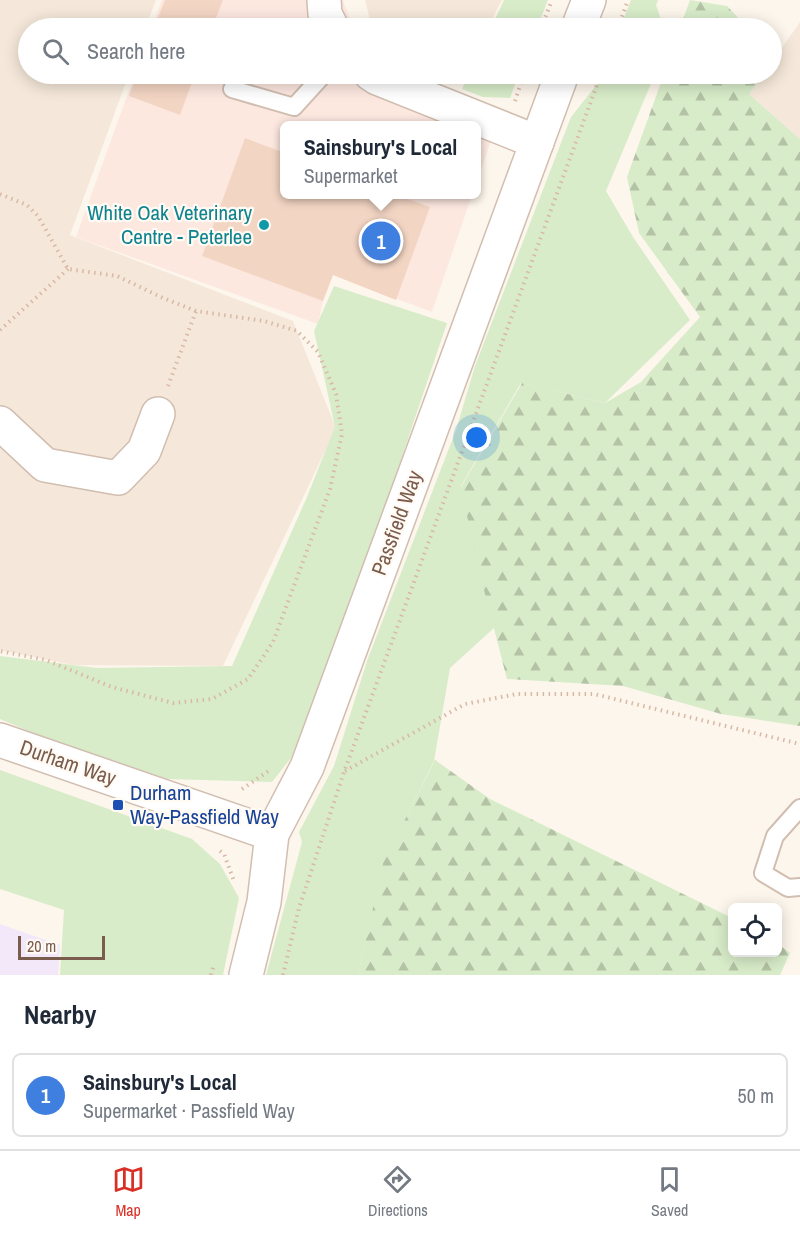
<!DOCTYPE html>
<meta charset="utf-8">
<style>
:root{--surface:#fff;--page:#f2f2f3;--text:#1f2937;--muted:#747a83;--line:#e0e1e3;--accent:#d93025}
body{margin:0;font-family:"Archivo Narrow",sans-serif;background:var(--page);color:var(--text)}
.controls{position:absolute;right:18px;bottom:18px;display:grid;overflow:hidden;border-radius:9px;box-shadow:0 3px 15px #0003}
.controls button{width:54px;height:54px;display:grid;place-items:center;padding:0;border:0;border-bottom:2px solid var(--line);background:var(--surface);color:var(--text);font:30px sans-serif}
.scale{position:absolute;left:18px;bottom:15px;width:87px;box-sizing:border-box;padding-left:6px;border:3px solid #7a5c4d;border-top:0;font-size:16px;line-height:21px;white-space:nowrap;color:#7a5c4d;-webkit-text-stroke:4px #fffaf3;paint-order:stroke}
.you{position:absolute;left:477px;top:438px;width:21px;height:21px;margin:-15px;border:4px solid #fff;border-radius:50%;background:#1a73e8;box-shadow:0 0 0 9px #1a73e833}
.badge{display:grid;place-items:center;width:39px;height:39px;border-radius:50%;background:var(--accent);color:#fff;font-size:20px;font-weight:700}
.pin{position:absolute;translate:-50% -50%;border:3px solid #fff;box-shadow:0 2px 6px #0006}
.popup{position:absolute;left:280px;top:121px;width:201px;height:78px;box-sizing:border-box;display:grid;place-content:center;border-radius:9px;background:var(--surface);filter:drop-shadow(0 2px 4px #0005);font-size:20px;white-space:nowrap;color:var(--muted)}
.popup b{font-size:22px;color:var(--text)}
.popup::after{content:'';position:absolute;left:50%;top:100%;margin-left:-12px;border:12px solid transparent;border-top-color:var(--surface)}
.list{margin:0;padding:0;list-style:none}
h2{display:flex;justify-content:space-between;align-items:center;height:78px;margin:0;padding:0 24px;font-size:26px}
h2 small{font-size:20px;font-weight:400;color:var(--muted)}
.list li{display:grid;grid-template-columns:39px 1fr auto;gap:18px;align-items:center;box-sizing:border-box;height:84px;margin:0 12px 12px;padding:0 12px;border:2px solid var(--line);border-radius:9px}
.list b{display:block;font-size:22px;white-space:nowrap}
.list p{margin:0;font-size:20px;white-space:nowrap;color:var(--muted)}
.list em{font-size:20px;font-style:normal;color:var(--muted)}
.icon{flex:none;width:33px;height:33px;fill:none;stroke:currentColor;stroke-width:2;stroke-linecap:round;stroke-linejoin:round}
.map{position:relative;flex:none;width:800px;height:975px;overflow:hidden}
.search{position:absolute;background:var(--surface);box-shadow:0 3px 15px #0003;left:18px;right:18px;top:18px;height:66px;display:flex;align-items:center;gap:15px;box-sizing:border-box;padding:0 21px;border-radius:33px;color:var(--muted);font-size:22px}
.sheet{height:174px;background:var(--surface)}
nav{display:flex;justify-content:space-around;align-items:center;box-sizing:border-box;height:84px;border-top:2px solid var(--line);background:var(--surface);font-size:16px;color:var(--muted)}
nav a{display:grid;justify-items:center;gap:3px}
nav .on{color:var(--accent)}
.map>svg:first-child{display:block}
.residential{fill:#f5e8da}
.commercial{fill:#fde8e0}
.education{fill:#f3e8fa}
.green{fill:#d8ecc9}
.forest{fill:url(#forest-firs)}
.building{fill:#f3d5c3}
.lines{fill:none;stroke-linecap:round;stroke-linejoin:round}
.service-casing{stroke:#d1beb0;stroke-width:20}
.minor-casing{stroke:#d1beb0;stroke-width:36}
.tertiary-casing{stroke:#d1beb0;stroke-width:36}
.path{stroke:#d9b8a5;stroke-width:4;stroke-dasharray:1.5 4.5;stroke-linecap:butt}
.service{stroke:#fff;stroke-width:16}
.minor{stroke:#fff;stroke-width:33}
.tertiary{stroke:#fff;stroke-width:33}
.culture-dot{fill:#0f9aa8;stroke:#fffaf3;stroke-width:2}
.transit-dot{fill:#1a4fb4;stroke:#fffaf3;stroke-width:2}
.labels{text-anchor:middle;stroke-width:4.5;stroke-linejoin:round;paint-order:stroke}
.culture-label{font-size:21px;fill:#0d838f;stroke:#fffaf3;text-anchor:end}
.street-label{font-size:21px;fill:#7a5c4d;stroke:#fffaf3}
.transit-label{font-size:21px;fill:#164399;stroke:#fffaf3;text-anchor:start}
</style>
<div class="map">
<svg width="800" height="975" viewBox="0 0 800 975">
<defs>
<pattern id="forest-firs" width="22" height="20" patternUnits="userSpaceOnUse" patternTransform="scale(1.5)"><rect width="22" height="20" fill="#d8ecc9"/><path d="M5 1l3.5 6h-7zM16 11l3.5 6h-7z" fill="#b4c2a5"/></pattern>
</defs>
<rect width="100%" height="100%" fill="#fdf6ec"/>
<path class="residential" d="M 0,0 L 156,0 L 145,28 L 28,28 L 28,74 L 129,74 L 70,235 L 293,321 L 336,428 L 223,666 L 73,665 L 0,650 Z
M 365,0 L 502,0 L 487,28 L 372,28 Z
M 800,22 L 800,139 L 749,94 L 764,74 L 772,74 L 772,62 Z"/>
<path class="commercial" d="M 162,0 L 343,0 L 353,28 L 152,28 Z
M 135,74 L 403,74 L 501,112 L 477,181 L 477,125 L 285,125 L 285,194 L 472,195 L 432,312 L 333,275 L 323,301 L 318,324 L 76,237 Z"/>
<path class="education" d="M 0,924 L 60,945 L 58,975 L 0,975 Z"/>
<path class="green" d="M 504,0 L 548,0 L 537,28 L 491,28 Z
M 631,0 L 658,0 L 656,5 L 664,28 L 620,28 Z
M 469,74 L 519,74 L 510,98 L 483,97 L 462,89 Z
M 602,74 L 655,74 L 606,191 L 633,237 L 690,320 L 605,403 L 521,383 L 461,486 L 494,628 L 450,668 L 434,761 L 384,862 L 358,975 L 266,975 L 302,842 L 299,832 L 334,766 L 367,661 L 456,430 L 475,366 L 571,117 L 598,83 Z
M 334,286 L 447,323 L 351,608 L 291,758 L 272,782 L 167,779 L 62,745 L 0,719 L 0,656 L 97,668 L 232,666 L 307,497 L 335,427 L 314,331 Z
M 0,770 L 192,839 L 220,864 L 239,898 L 223,975 L 60,975 L 64,910 L 0,889 Z"/>
<path class="forest" d="M 690,0 L 727,6 L 748,28 L 680,28 Z
M 664,74 L 764,74 L 749,94 L 800,139 L 800,726 L 721,714 L 623,686 L 507,679 L 477,563 L 461,487 L 522,383 L 605,403 L 641,382 L 700,317 L 639,233 L 627,177 Z
M 435,760 L 490,799 L 732,918 L 732,952 L 778,952 L 778,944 L 790,953 L 780,975 L 358,975 L 383,863 Z"/>
<path class="building" d="M 165,0 L 223,0 L 212,28 L 154,28 Z
M 137,74 L 195,74 L 180,115 L 129,96 Z
M 245,138 L 285,153 L 285,195 L 396,195 L 430,207 L 396,300 L 333,275 L 323,301 L 202,256 Z"/>
<g class="lines">
<defs>
<path id="service" d="M 232,89 L 294,107 L 324,74
M 800,808 L 775,836 L 763,873 L 788,888 L 800,887"/>
<path id="minor" d="M 324,0 L 325,14 L 332,28
M 371,74 L 377,78 L 537,142
M 0,423 L 45,465 L 118,478 L 144,451 L 158,414
M 0,740 L 272,834"/>
<path id="tertiary" d="M 578,28 L 589,0
M 246,975 L 264,902 L 272,834 L 307,767 L 562,74"/>
</defs>
<use href="#service" class="service-casing"/>
<use href="#minor" class="minor-casing"/>
<use href="#tertiary" class="tertiary-casing"/>
<path class="path" d="M 541,28 L 552,0
M 618,28 L 628,0
M 515,101 L 524,74
M 0,194 L 27,205 L 38,216 L 68,269 L 117,276 L 163,298 L 196,311 L 264,321 L 297,331 L 318,352 L 336,394 L 342,434 L 330,489 L 273,642 L 248,679 L 212,699 L 173,703 L 112,687 L 46,660 L 0,651
M 0,330 L 68,269
M 168,386 L 196,311
M 345,771 L 465,704 L 517,694 L 594,694 L 800,744
M 242,789 L 270,770
M 220,851 L 224,854 L 234,881
M 211,975 L 214,964
M 283,975 L 299,908 L 344,772 L 601,74"/>
<use href="#service" class="service"/>
<use href="#minor" class="minor"/>
<use href="#tertiary" class="tertiary"/>
</g>
<circle class="culture-dot" cx="264" cy="225" r="6"/>
<rect class="transit-dot" x="112" y="799" width="12" height="12" rx="3"/>
<g class="labels">
<g class="culture-label">
<text x="252" y="220">White Oak Veterinary<tspan x="252" dy="24">Centre - Peterlee</tspan></text>
</g>
<g class="street-label">
<text transform="translate(397 523) rotate(-70)" y="7">Passfield Way</text>
<text transform="translate(68 763) rotate(19)" y="7">Durham Way</text>
</g>
<g class="transit-label">
<text x="130" y="800">Durham<tspan x="130" dy="24">Way-Passfield Way</tspan></text>
</g>
</g>
</svg>
<div class="controls">
<button><svg class="icon" aria-label="locate" viewBox="0 0 24 24"><circle cx="12" cy="12" r="6"/><path d="M12 2v4M12 18v4M2 12h4M18 12h4"/></svg></button>
</div>
<div class="scale">20 m</div>
<div class="you"></div>
<div class="pin badge" style="left:381px;top:241px;background:#3f7fe0">1</div>
<div class="popup"><b>Sainsbury's Local</b>Supermarket</div>
<div class="search"><svg class="icon" aria-label="search" viewBox="0 0 24 24"><circle cx="10" cy="10" r="6"/><path d="M15 15l6 6"/></svg>Search here</div>
</div>
<section class="sheet">
<h2>Nearby<small></small></h2>
<ul class="list">
<li><span class="badge" style="background:#3f7fe0">1</span><div><b>Sainsbury's Local</b><p>Supermarket · Passfield Way</p></div><em>50 m</em></li>
</ul>
</section>
<nav>
<a class="on"><svg class="icon" aria-label="map" viewBox="0 0 24 24"><path d="M3 6l6-2 6 2 6-2v14l-6 2-6-2-6 2zM9 4v14M15 6v14"/></svg>Map</a>
<a><svg class="icon" aria-label="directions" viewBox="0 0 24 24"><path d="M12 3l9 9-9 9-9-9zM9 14v-3h6M13 9l2 2-2 2"/></svg>Directions</a>
<a><svg class="icon" aria-label="saved" viewBox="0 0 24 24"><path d="M7 4h10v16l-5-4-5 4z"/></svg>Saved</a>
</nav>
